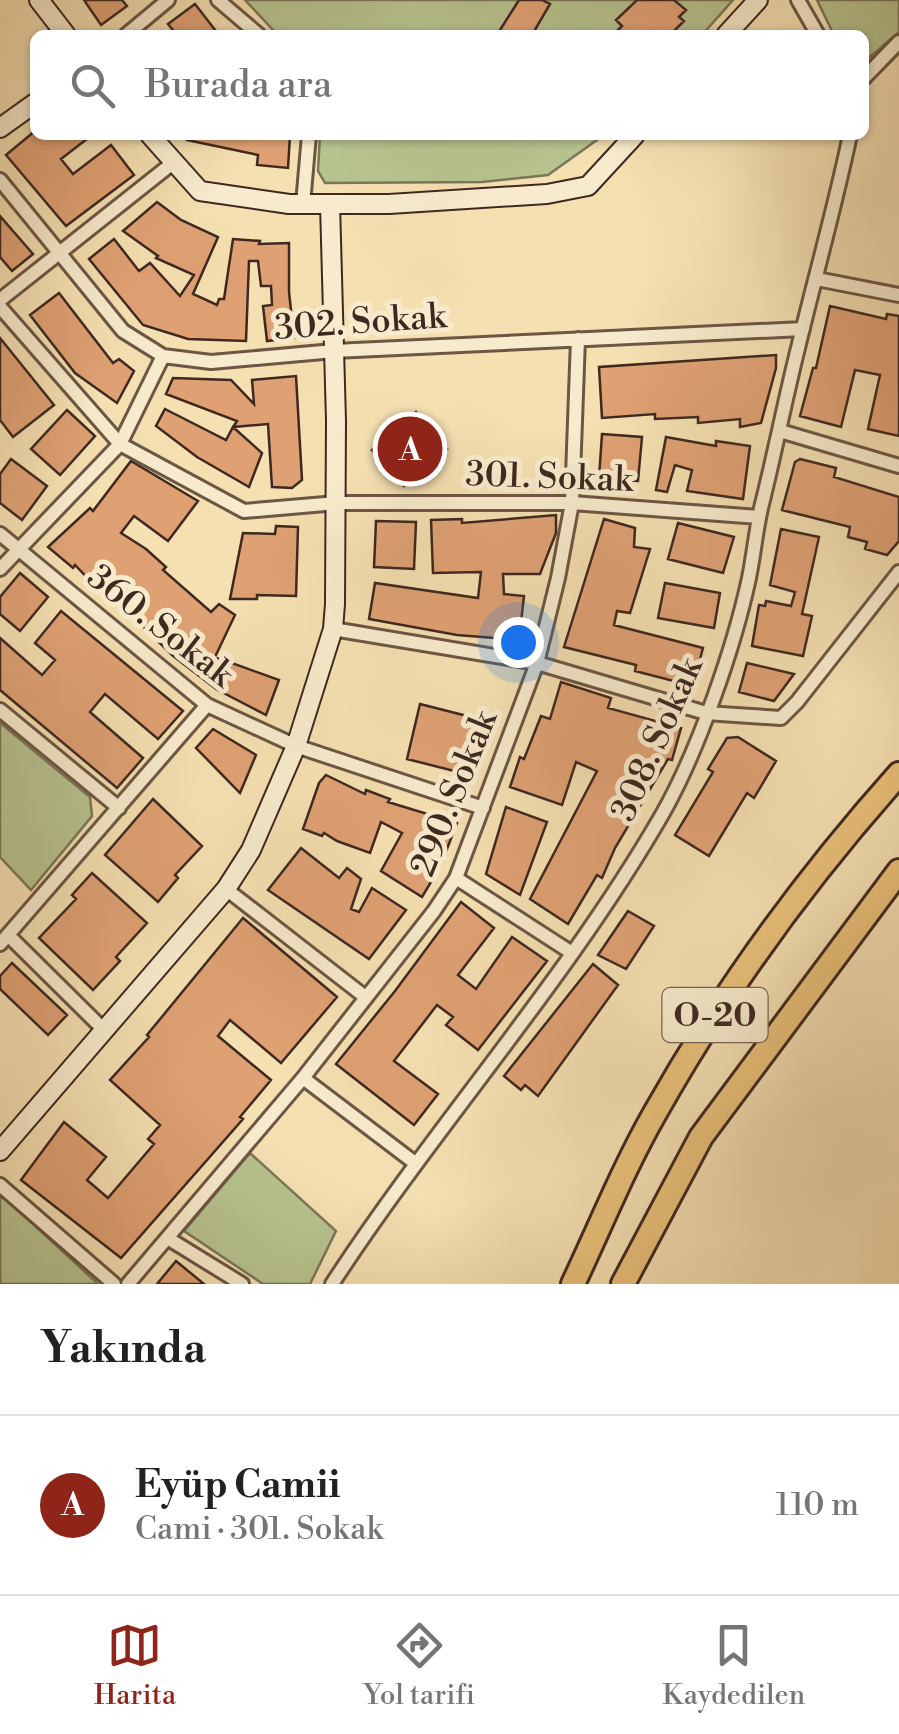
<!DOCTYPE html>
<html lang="tr">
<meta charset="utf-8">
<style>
:root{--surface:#fff;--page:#f6f6f6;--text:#202124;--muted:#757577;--line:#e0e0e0;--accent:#8f2418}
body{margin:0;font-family:"Libre Bodoni",serif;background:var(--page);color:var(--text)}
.you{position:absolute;left:518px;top:642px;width:35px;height:35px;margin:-25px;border:8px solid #fff;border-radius:50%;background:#1a73e8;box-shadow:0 0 0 15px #1a73e833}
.badge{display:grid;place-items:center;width:65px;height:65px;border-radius:50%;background:var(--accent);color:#fff;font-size:32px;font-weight:700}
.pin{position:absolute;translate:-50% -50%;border:5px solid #fff;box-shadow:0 2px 10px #0006}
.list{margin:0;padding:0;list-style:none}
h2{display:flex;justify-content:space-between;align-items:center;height:130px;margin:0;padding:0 40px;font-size:42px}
h2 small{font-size:32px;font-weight:400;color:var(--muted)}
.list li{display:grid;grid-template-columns:65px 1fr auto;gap:30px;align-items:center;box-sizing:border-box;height:180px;padding:0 40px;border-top:2px solid var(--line)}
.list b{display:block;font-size:38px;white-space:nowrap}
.list p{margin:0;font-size:32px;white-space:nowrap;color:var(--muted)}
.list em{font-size:32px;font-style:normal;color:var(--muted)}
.icon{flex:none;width:55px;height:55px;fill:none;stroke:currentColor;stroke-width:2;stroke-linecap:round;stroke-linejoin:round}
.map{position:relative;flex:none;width:899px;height:1284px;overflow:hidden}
.search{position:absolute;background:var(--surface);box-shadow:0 2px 8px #0004;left:30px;right:30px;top:30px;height:110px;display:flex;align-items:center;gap:25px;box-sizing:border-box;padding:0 35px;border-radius:15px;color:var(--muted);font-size:38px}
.sheet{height:310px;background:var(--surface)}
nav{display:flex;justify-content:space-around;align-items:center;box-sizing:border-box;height:140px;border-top:2px solid var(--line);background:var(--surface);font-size:28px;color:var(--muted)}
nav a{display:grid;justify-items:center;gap:5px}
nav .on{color:var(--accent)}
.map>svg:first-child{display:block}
.green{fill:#b7c38f;stroke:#7a7658;stroke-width:2.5}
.building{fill:#dfa174;stroke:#3e2820;stroke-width:2.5}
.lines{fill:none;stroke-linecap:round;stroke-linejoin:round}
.street-casing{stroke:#6c5644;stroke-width:18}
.secondary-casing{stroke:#3e2820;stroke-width:22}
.highway-casing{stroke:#3e2820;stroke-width:28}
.street{stroke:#f8ebcd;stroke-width:12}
.secondary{stroke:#f8ebcd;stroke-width:18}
.highway{stroke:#eac079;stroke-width:22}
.labels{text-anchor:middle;stroke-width:10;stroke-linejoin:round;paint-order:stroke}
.shield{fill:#f8ebcd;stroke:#766254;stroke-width:2.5}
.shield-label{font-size:32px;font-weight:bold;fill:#3e2820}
.street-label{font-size:35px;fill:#3e2820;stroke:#f8ebcd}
</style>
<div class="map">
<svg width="899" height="1284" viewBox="0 0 899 1284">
<rect width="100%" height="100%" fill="#f5e0b2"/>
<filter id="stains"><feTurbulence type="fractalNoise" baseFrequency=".002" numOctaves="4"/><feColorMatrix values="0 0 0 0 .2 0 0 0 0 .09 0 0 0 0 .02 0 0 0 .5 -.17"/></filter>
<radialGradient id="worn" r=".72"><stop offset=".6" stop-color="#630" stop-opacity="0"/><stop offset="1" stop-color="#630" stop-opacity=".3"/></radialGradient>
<path class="green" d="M 245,0 L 733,0 L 702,35 L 289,35 L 274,31 Z
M 817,0 L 899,0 L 899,32 L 864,62 L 864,35 L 834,35 Z
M 320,135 L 604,135 L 548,175 L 482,182 L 325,183 L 318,171 Z
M 0,723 L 90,797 L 92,816 L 31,890 L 0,857 Z
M 250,1153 L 336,1231 L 310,1284 L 263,1284 L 184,1231 Z
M 0,1197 L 4,1197 L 98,1284 L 0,1284 Z"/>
<path class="building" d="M 84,0 L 122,0 L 127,6 L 101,25 Z
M 519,0 L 542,0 L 550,4 L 532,35 L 502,35 L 504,32 L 500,30 Z
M 637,0 L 674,0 L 686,10 L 679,17 L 684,21 L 670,35 L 613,35 L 622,26 L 616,20 Z
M 195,4 L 219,35 L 177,35 L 168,24 Z
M 35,131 L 35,135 L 92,135 L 61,159 L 73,174 L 111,145 L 134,175 L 66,226 L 6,155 Z
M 188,135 L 290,135 L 288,168 L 257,165 L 258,155 L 187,140 Z
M 157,202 L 181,220 L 218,237 L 193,294 L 217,305 L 219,299 L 224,299 L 233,239 L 260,241 L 259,244 L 289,243 L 289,292 L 294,338 L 267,341 L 263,306 L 272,305 L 271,286 L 261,286 L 258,261 L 249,261 L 246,341 L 188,339 L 143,325 L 89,259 L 114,239 L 139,271 L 150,263 L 180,296 L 194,275 L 156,258 L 158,256 L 123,231 Z
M 0,216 L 33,254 L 12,271 L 0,257 Z
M 59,293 L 113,363 L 119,359 L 134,371 L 117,403 L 75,373 L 30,315 Z
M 830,306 L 886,319 L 887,314 L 899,316 L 899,436 L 868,429 L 880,375 L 855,370 L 841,427 L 800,416 L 813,368 L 816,368 Z
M 0,338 L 54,405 L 13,437 L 0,420 Z
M 776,355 L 776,368 L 761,423 L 740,427 L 740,419 L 698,423 L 698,417 L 655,419 L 655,414 L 602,418 L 599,367 Z
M 296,376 L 302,480 L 292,488 L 272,487 L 268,424 L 233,427 L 237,421 L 166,394 L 173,378 L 231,380 L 254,404 L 252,380 Z
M 165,409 L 226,440 L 233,427 L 262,453 L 249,487 L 197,457 L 156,426 Z
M 67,410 L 95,436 L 60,475 L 31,449 Z
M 416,412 L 447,449 L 404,486 L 372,450 Z
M 602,434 L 642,437 L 638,481 L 599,478 Z
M 666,437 L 716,446 L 716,441 L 750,446 L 743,499 L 687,491 L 692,470 L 675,465 L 667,492 L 656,490 Z
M 11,459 L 47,486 L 22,520 L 0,503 L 0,474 Z
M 800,459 L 836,468 L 834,477 L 899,497 L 899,541 L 887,555 L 865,549 L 867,542 L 848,537 L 850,527 L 782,510 L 795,462 Z
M 131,461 L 198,501 L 168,541 L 134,516 L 121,533 L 146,549 L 166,567 L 163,570 L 211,612 L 219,604 L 235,615 L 215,657 L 279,680 L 266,715 L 216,689 L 172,655 L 101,585 L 98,589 L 75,565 L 73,568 L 48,547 L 90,508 L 93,511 Z
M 556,515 L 556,533 L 540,574 L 503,574 L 504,594 L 524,596 L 519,640 L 457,635 L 369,619 L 375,583 L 478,598 L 481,572 L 433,573 L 431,520 L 462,519 L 462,523 Z
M 604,519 L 635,528 L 634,547 L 650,549 L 630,613 L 617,611 L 614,625 L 703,648 L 693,686 L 635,671 L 636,665 L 564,647 Z
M 376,521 L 416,522 L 414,569 L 374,567 Z
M 678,523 L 734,537 L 723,573 L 668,559 Z
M 276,526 L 298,527 L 296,596 L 257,595 L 257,599 L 230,599 L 243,533 L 275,534 Z
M 781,529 L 819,537 L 802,614 L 812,616 L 803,656 L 752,646 L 759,605 L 765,606 L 766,601 L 791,606 L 795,592 L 770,585 Z
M 20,573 L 48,597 L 20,631 L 0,614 L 0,597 Z
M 665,583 L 720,593 L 714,628 L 658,618 Z
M 61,611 L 183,711 L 158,739 L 105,694 L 90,712 L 143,758 L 117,788 L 0,690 L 0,638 L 42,675 L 55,660 L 35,643 Z
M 747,663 L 794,674 L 774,701 L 739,692 Z
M 561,682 L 611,698 L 608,708 L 681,728 L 672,760 L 668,759 L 615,848 L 602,878 L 597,875 L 568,924 L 530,899 L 597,771 L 576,762 L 562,805 L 510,787 L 520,757 L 524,759 L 541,716 L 550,719 Z
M 420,704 L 475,718 L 462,773 L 407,759 Z
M 213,729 L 256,755 L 240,793 L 196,748 Z
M 738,737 L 776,761 L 754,798 L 747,793 L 709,856 L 675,835 L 713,772 L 708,769 L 727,738 Z
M 326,775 L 365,794 L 366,790 L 390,799 L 388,802 L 457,823 L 440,867 L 422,897 L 381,871 L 402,833 L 381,822 L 370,853 L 337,841 L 324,833 L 322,836 L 303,829 L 319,783 Z
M 153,799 L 202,846 L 175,875 L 178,878 L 158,902 L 105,855 Z
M 506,807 L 547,822 L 520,895 L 486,874 Z
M 301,848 L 339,878 L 347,868 L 361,879 L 351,909 L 359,912 L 372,888 L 406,910 L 369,959 L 268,890 Z
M 92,873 L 147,923 L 116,957 L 120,961 L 93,990 L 39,938 L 76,899 L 72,895 Z
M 461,902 L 494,928 L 458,975 L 476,989 L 512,937 L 547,961 L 478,1050 L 446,1025 L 453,1017 L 437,1005 L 394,1061 L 438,1094 L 414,1125 L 336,1064 L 395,991 Z
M 628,911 L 654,926 L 626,969 L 598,955 Z
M 243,918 L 337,997 L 281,1063 L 230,1020 L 218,1036 L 271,1080 L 240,1117 L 243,1119 L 121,1258 L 21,1180 L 64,1122 L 106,1157 L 87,1180 L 108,1198 L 154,1144 L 148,1139 L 160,1125 L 110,1080 L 149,1037 L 147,1035 Z
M 12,963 L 67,1015 L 48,1035 L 0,989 L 0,976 Z
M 593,964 L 618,985 L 538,1096 L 525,1085 L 521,1090 L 504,1076 Z
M 176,1261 L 204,1284 L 157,1284 Z"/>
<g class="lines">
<defs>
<path id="street" d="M 218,0 L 259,35
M 798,0 L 818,35
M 126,35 L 168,0
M 864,78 L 899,42
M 0,180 L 123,331 L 163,356 L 211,362 L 334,351 L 803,329
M 303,204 L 309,135
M 817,279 L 899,295
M 0,300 L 174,162
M 0,307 L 120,444 L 244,511 L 337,503 L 572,503 L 759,517
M 780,431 L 899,466
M 0,534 L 207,705 L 296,746 L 483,808
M 0,569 L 120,444 L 163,356
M 333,629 L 537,663 L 706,713 L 781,718 L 797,702 L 899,572
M 0,710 L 119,808
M 456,878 L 572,953
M 226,889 L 364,996
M 8,935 L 104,1030
M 0,944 L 207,705
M 303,1078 L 415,1163
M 0,1185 L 114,1284
M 169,1239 L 242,1284
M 128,1284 L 303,1078 L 434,911 L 456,878 L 537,663 L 558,578 L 572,503 L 578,339
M 332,1284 C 437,1123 567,980 663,813 C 698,751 734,648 749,578 C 754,554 756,528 762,504 C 775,452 785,400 798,348 C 815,277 835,207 850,135"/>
<path id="secondary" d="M 39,0 L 66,35
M 726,35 L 758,0
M 0,128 L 35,103
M 150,135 L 200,191 L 289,204 L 389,204 L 547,194 L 588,186 L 635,135
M 0,1151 L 226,889 L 251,850 L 296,746 L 333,629 L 335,604 L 336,421 L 330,204"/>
<path id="highway" d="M 573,1284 C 600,1227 624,1167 655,1113 C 723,992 807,877 899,774
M 623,1284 L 701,1137 L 899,871"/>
</defs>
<use href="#street" class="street-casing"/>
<use href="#secondary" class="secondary-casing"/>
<use href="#highway" class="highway-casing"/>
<use href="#street" class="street"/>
<use href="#secondary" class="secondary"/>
<use href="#highway" class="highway"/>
</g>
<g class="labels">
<rect class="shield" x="662.5" y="988" width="105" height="54" rx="8"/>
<g class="shield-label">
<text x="715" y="1026">O-20</text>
</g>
<g class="street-label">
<text transform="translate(360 321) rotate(-4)" y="12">302. Sokak</text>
<text transform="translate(549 476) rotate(2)" y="12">301. Sokak</text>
<text transform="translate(161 625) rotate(38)" y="12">360. Sokak</text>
<text transform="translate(656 739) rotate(-66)" y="12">308. Sokak</text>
<text transform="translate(453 793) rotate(-68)" y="12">290. Sokak</text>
</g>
</g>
<rect width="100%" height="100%" filter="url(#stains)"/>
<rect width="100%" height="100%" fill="url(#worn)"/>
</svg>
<div class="you"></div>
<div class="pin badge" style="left:410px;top:449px">A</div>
<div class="search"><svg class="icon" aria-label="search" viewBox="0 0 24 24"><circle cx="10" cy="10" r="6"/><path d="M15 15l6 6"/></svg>Burada ara</div>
</div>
<section class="sheet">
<h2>Yakında<small></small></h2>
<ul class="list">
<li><span class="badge">A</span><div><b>Eyüp Camii</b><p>Cami · 301. Sokak</p></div><em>110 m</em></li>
</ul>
</section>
<nav>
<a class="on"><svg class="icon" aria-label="map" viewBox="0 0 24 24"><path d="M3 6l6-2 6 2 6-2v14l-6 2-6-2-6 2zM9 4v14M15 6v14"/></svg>Harita</a>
<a><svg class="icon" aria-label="directions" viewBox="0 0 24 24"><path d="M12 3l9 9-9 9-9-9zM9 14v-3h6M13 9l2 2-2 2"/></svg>Yol tarifi</a>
<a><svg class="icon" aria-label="saved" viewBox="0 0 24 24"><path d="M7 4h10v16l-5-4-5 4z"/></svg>Kaydedilen</a>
</nav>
